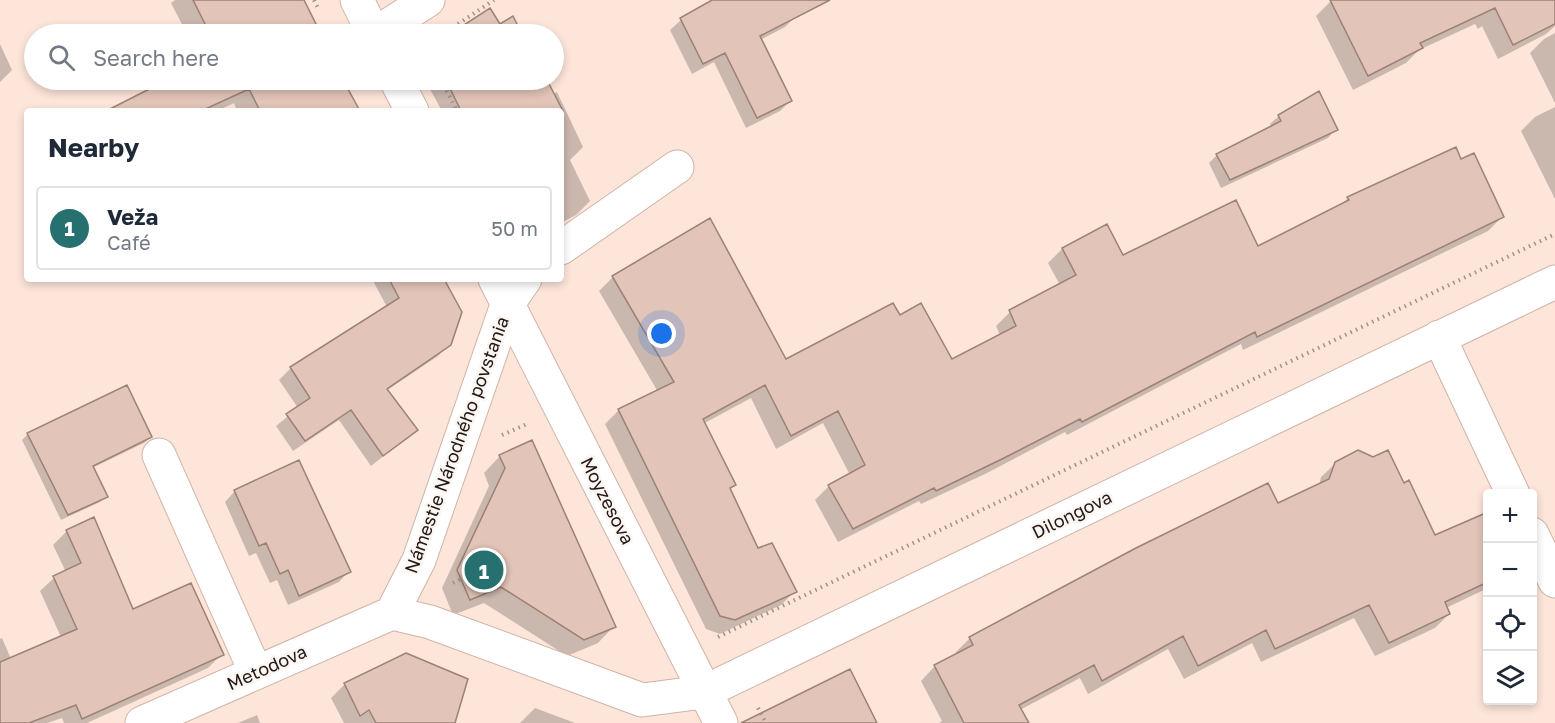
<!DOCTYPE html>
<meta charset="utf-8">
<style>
:root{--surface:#fff;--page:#f2f2f3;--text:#1f2937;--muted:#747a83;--line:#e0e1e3;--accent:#267170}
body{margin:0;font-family:"Golos Text",sans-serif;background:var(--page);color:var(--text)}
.controls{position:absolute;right:18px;bottom:18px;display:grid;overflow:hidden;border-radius:6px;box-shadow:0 3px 9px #0003}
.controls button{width:54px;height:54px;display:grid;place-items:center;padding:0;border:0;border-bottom:2px solid var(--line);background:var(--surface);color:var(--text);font:30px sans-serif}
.you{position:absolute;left:662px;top:334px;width:21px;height:21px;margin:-15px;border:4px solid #fff;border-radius:50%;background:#1a73e8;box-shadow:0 0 0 9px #1a73e833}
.badge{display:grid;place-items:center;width:39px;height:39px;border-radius:50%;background:var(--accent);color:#fff;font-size:20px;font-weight:700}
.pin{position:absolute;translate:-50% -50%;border:3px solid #fff;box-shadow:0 2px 6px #0006}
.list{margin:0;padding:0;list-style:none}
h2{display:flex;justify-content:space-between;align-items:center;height:78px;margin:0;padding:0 24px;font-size:26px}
h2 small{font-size:20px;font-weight:400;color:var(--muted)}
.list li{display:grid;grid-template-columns:39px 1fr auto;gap:18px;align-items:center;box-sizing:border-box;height:84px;margin:0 12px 12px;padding:0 12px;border:2px solid var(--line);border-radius:6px}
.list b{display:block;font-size:22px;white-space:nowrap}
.list p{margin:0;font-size:20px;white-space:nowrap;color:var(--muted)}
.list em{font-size:20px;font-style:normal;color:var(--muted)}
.icon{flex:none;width:33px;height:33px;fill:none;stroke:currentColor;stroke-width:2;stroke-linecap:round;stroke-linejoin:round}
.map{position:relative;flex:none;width:1555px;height:723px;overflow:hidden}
.search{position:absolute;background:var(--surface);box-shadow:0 3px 9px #0003;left:24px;top:24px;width:540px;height:66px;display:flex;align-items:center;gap:15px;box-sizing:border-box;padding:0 21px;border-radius:33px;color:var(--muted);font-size:22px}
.panel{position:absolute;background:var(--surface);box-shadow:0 3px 9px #0003;left:24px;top:108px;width:540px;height:174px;border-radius:6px}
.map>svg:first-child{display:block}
.shadow{fill:#0003}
.building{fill:#e2c4b8;stroke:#9c8175;stroke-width:1.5}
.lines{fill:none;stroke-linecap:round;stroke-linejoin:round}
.minor-casing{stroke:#d0b3a6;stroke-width:35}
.path{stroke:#a39189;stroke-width:4;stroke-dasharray:1.5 4.5;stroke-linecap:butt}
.minor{stroke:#fff;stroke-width:33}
.labels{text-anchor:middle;stroke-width:5;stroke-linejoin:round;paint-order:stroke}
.street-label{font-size:18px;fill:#221814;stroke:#fcf6f3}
</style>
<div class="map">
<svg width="1555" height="723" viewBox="0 0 1555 723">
<rect width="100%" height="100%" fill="#fde5da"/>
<path class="shadow" d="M 175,0 L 303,0 L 320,34 L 187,34 L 171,3 Z
M 715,0 L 787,0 L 795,17 L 785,27 L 760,40 L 790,101 L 780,111 L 746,128 L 714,62 L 692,74 L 670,30 L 681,20 Z
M 1552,0 L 1555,7 L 1555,26 L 1546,34 L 1498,59 L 1482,26 L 1478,29 L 1475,24 L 1419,50 L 1406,63 L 1353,90 L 1316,16 L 1332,0 Z
M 490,10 L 499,26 L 512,18 L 521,34 L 453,34 Z
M 1555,33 L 1555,103 L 1530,53 L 1544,39 Z
M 0,44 L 12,70 L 0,82 Z
M 171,80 L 343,80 L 358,111 L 237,111 L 234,103 L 217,111 L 126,111 L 142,95 Z
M 425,80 L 545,80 L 553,94 L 557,92 L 583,147 L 570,160 L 590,201 L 576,215 L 561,223 L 561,111 L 442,111 Z
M 1555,107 L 1555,199 L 1521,131 L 1535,117 Z
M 1279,116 L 1336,129 L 1328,138 L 1221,188 L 1209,163 L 1217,155 L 1272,128 L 1270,124 Z
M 1461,161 L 1502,217 L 1488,231 L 1243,350 L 1241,344 L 1067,435 L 1065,432 L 987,473 L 921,504 L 919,501 L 838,542 L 815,500 L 829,486 L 850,475 L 823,423 L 776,449 L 751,398 L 703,424 L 734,485 L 729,490 L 758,550 L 795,591 L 781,605 L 720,634 L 706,629 L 605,424 L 619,410 L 658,392 L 599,291 L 613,277 L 785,361 L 899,317 L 952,361 L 1000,335 L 996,326 L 1010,312 L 1060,285 L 1048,263 L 1062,249 L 1106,226 L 1123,257 L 1257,248 L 1341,205 L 1348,198 Z
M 372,279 L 443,279 L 449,344 L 438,356 L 386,391 L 416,430 L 371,466 L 339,420 L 293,451 L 276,426 L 298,408 L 279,380 L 290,369 L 387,307 Z
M 126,387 L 150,437 L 144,443 L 92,468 L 106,496 L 100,502 L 61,520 L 22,440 L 28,434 Z
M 500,456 L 614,626 L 598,643 L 567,656 L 484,603 L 453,615 L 442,588 L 489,486 L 484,473 Z
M 1336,463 L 1403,485 L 1435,537 L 1488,514 L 1488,588 L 1446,608 L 1449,614 L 1435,628 L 1375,656 L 1354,618 L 1261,662 L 1252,643 L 1184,679 L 1168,649 L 1088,694 L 1080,678 L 1020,710 L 1027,723 L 939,723 L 942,721 L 921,681 L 935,666 L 957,655 L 956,652 L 970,638 L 1319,486 L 1321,477 Z
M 235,491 L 349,571 L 339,582 L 288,605 L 277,580 L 270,583 L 256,553 L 249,556 L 225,502 Z
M 67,531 L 133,611 L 222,654 L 208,668 L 87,723 L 64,723 L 62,718 L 47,723 L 0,723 L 0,639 L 2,638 L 11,659 L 61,637 L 40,591 L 54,578 L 66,572 L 53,545 Z
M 406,654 L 453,723 L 344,723 L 331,698 L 345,684 Z
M 535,708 L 575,723 L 520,723 Z
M 257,715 L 260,723 L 238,723 Z"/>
<path class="building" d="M 193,0 L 304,0 L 321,34 L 210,34 Z
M 712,0 L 830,0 L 760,36 L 792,101 L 757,118 L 725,53 L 703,64 L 680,18 Z
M 1330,0 L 1555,0 L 1555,24 L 1513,45 L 1495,8 L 1420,43 L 1423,48 L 1368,76 Z
M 490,8 L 500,24 L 513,16 L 522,34 L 450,34 Z
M 167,80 L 343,80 L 360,111 L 260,111 L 249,89 L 201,111 L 106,111 Z
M 446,80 L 547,80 L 563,111 L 461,111 Z
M 1319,91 L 1338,130 L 1230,180 L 1216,154 L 1281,121 L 1278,115 Z
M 1456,147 L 1461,159 L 1474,153 L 1504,217 L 1257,337 L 1255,332 L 1082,422 L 1080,419 L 1002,459 L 936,491 L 934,488 L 853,529 L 828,485 L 865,465 L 838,411 L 791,436 L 765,385 L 703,419 L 736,485 L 730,488 L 758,548 L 772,543 L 797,592 L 735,620 L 720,616 L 618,409 L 674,382 L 612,276 L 710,218 L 786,359 L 893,303 L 900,315 L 921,303 L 952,359 L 1016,326 L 1009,310 L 1076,275 L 1062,248 L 1107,224 L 1123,255 L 1236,200 L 1258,246 L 1349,200 L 1347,197 Z
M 389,279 L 444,279 L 462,312 L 451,345 L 387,389 L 418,430 L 383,456 L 351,410 L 305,441 L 286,414 L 310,398 L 290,367 L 399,298 Z
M 127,385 L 152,437 L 93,466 L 108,497 L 68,515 L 27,433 Z
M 532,440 L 616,627 L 584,640 L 501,587 L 470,600 L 457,570 L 505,468 L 499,455 Z
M 1358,450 L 1373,457 L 1388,450 L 1404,483 L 1409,480 L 1435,535 L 1488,512 L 1488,582 L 1445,602 L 1450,614 L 1389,643 L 1369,605 L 1275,649 L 1266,630 L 1198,666 L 1183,636 L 1102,681 L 1094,665 L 1019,705 L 1029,723 L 964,723 L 934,665 L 973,645 L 969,637 L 1136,548 L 1268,483 L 1278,503 L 1329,479 L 1335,462 Z
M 299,460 L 351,572 L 299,596 L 288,570 L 280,574 L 266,543 L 259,546 L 234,490 Z
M 94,517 L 133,609 L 191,583 L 224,655 L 82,719 L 76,705 L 29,723 L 0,723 L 0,662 L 77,629 L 53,576 L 81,563 L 66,530 Z
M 406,653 L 468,679 L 455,723 L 376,723 L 369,710 L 360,716 L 344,683 Z
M 850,669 L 877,723 L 741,723 Z"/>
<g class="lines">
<defs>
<path id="minor" d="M 357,0 L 374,34
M 375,34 L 428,0
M 396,80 L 412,111
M 561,248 L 677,167
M 495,279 L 721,723
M 1439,337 L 1513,494
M 159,455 L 256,673
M 1532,534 L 1555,581
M 392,613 L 430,622 L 642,700 L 704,692 L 1555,282
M 392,613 L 419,560 L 507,305 L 525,279
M 142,723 L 392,613"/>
</defs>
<use href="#minor" class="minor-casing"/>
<path class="path" d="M 314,0 L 319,10
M 458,24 L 494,0
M 441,80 L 457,111
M 502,435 L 527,424
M 453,583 L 461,579
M 718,637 L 1555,234
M 758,708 L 766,723"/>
<use href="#minor" class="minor"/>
</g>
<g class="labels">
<g class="street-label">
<text transform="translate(457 445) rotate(-70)" y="6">Námestie Národného povstania</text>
<text transform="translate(607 501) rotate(63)" y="6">Moyzesova</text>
<text transform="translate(1072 515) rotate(-26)" y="6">Dilongova</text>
<text transform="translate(267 668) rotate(-24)" y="6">Metodova</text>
</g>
</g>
</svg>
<div class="controls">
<button>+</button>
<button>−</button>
<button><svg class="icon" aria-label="locate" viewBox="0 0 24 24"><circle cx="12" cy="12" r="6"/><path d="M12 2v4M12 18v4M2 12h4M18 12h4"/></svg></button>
<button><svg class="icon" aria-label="layers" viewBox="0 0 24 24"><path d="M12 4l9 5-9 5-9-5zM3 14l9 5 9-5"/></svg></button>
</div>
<div class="you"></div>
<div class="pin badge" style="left:484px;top:570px">1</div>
<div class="search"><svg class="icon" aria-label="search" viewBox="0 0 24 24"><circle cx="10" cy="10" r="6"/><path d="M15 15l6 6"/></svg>Search here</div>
<section class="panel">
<h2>Nearby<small></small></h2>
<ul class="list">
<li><span class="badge">1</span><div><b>Veža</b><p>Café</p></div><em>50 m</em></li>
</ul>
</section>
</div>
